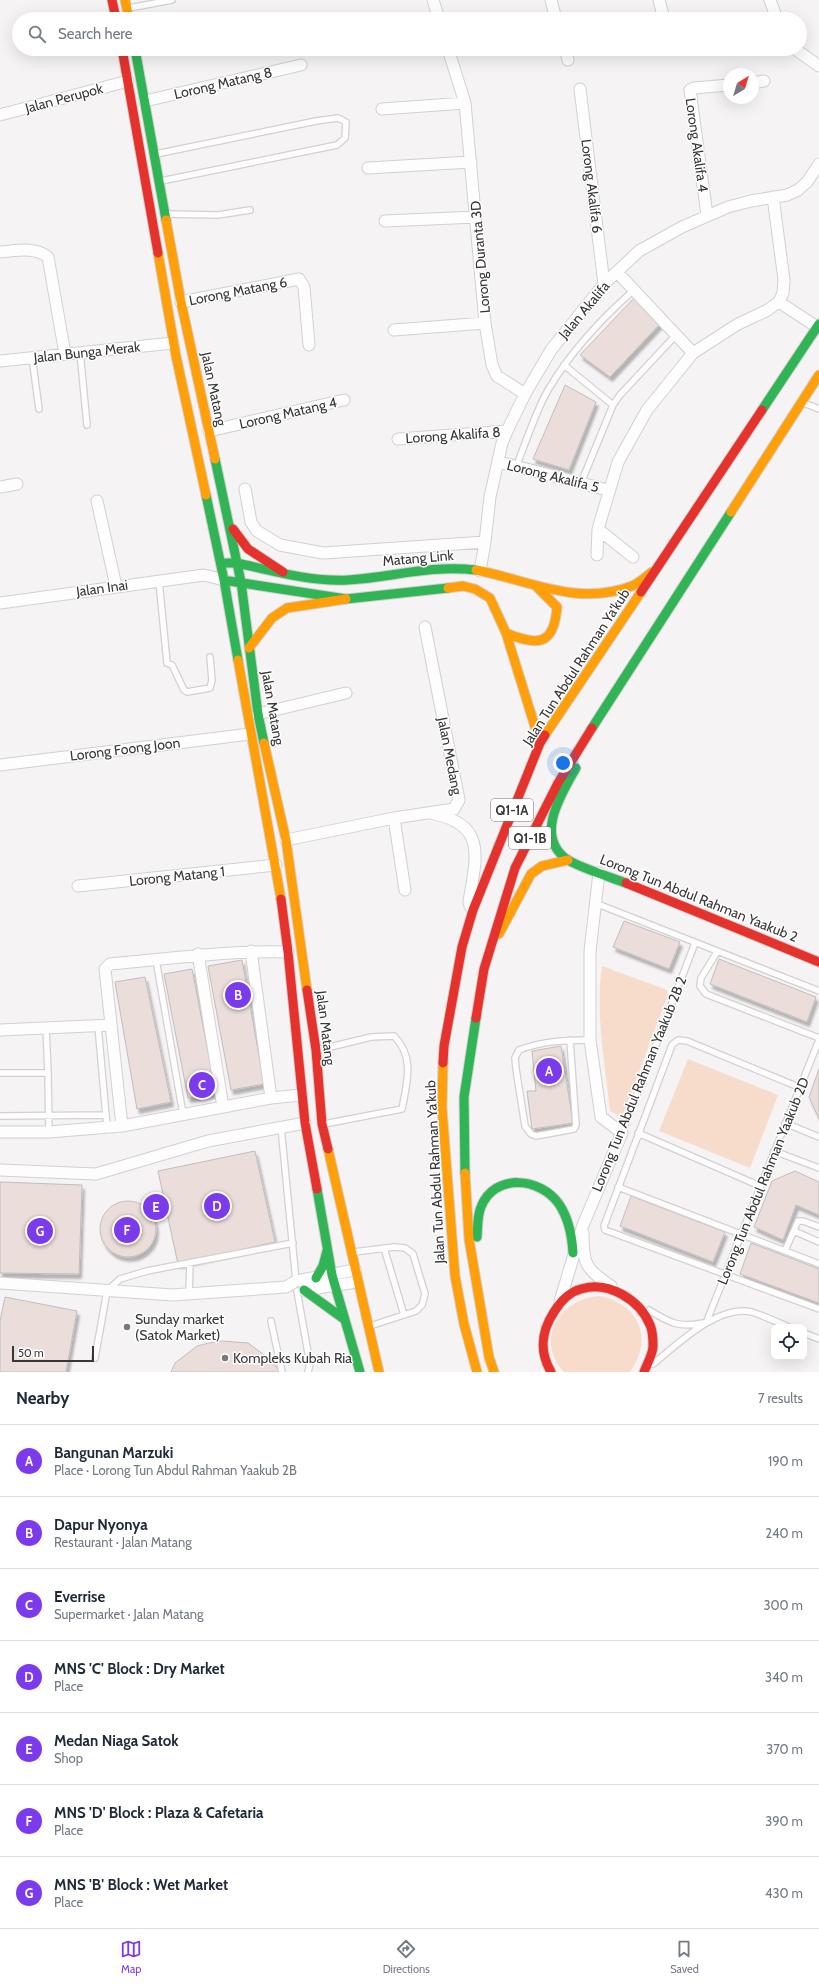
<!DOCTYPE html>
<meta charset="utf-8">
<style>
:root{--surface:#fff;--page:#f2f2f3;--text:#1f2937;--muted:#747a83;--line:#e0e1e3;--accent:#7c3aed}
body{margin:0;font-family:Cabin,sans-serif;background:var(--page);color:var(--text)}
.controls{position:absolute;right:12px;bottom:12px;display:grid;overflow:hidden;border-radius:8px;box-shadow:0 4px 16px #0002}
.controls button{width:36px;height:36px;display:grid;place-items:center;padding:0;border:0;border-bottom:1px solid var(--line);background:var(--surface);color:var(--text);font:20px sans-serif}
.compass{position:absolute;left:723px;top:68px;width:36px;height:36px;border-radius:50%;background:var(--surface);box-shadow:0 4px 16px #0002;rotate:38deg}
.scale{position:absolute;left:12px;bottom:10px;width:82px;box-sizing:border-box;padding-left:4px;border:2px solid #383737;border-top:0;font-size:11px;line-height:14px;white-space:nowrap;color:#383737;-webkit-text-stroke:3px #fff;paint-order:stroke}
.you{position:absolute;left:563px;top:763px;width:14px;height:14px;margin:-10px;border:3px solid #fff;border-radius:50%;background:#1a73e8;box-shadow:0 0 0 6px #1a73e833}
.badge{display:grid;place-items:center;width:26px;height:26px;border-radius:50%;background:var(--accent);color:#fff;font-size:13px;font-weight:700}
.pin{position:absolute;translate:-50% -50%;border:2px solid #fff;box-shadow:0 1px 4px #0006}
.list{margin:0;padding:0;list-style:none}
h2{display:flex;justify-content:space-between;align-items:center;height:52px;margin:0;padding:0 16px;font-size:17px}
h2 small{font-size:13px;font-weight:400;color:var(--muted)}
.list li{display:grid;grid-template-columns:26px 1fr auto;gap:12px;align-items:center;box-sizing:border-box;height:72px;padding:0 16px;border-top:1px solid var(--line)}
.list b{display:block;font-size:15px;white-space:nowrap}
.list p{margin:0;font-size:13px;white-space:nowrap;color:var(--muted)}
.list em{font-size:13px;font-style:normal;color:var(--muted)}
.icon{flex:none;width:22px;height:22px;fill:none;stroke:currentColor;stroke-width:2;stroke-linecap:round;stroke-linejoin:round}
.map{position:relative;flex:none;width:819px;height:1372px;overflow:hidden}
.search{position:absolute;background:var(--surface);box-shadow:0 4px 16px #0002;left:12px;right:12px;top:12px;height:44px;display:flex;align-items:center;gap:10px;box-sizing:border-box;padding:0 14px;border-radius:22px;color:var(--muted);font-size:15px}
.sheet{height:556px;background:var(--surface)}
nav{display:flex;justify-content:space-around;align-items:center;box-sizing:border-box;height:56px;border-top:1px solid var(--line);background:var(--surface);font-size:11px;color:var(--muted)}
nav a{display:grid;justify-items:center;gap:2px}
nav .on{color:var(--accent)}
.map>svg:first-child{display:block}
.green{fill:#f7dccc}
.building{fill:#ebddda;stroke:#c0bebe;filter:url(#shadow)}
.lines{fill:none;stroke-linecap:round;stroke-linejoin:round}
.lane-casing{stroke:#d2d0d0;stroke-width:8}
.street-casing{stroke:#d2d0d0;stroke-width:13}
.fast-casing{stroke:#d2d0d0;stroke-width:11}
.slow-casing{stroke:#d2d0d0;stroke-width:11}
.jam-casing{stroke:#d2d0d0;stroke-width:11}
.lane{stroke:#fefdfd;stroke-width:5.5}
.street{stroke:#fefdfd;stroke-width:11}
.fast{stroke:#30b455;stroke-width:9}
.slow{stroke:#ff9f0a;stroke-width:9}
.jam{stroke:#e5322d;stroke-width:9}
.poi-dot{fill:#7a7979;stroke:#fff;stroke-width:1.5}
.labels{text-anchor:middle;stroke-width:3;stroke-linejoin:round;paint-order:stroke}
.shield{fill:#fff;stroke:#747373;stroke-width:1}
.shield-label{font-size:13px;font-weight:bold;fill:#383737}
.street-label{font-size:14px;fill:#383737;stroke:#fff}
.poi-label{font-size:14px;fill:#383737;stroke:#fff;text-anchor:start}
</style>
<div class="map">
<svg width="819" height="1372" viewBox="0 0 819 1372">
<defs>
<filter id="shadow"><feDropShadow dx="2.5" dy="4.5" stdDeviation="1" flood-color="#0004"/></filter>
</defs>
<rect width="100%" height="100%" fill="#f5f3f3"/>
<path class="green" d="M 602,966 L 667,990 L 668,995 L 622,1117 L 610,1111 C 605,1063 595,1014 602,966 Z
M 688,1059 L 778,1095 L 750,1168 L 659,1131 Z
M 600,1296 C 639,1304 654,1339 630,1372 L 564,1372 C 534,1341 559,1298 600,1296 Z"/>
<path class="building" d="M 634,298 L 660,324 L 610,377 L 580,355 Z
M 565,385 L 596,402 L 569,470 L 533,459 Z
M 624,921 L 680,942 L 669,969 L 613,947 Z
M 719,959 L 816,997 L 807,1022 L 710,984 Z
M 242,960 L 264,1084 L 231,1090 L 208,966 Z
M 192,969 L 216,1093 L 188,1098 L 164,974 Z
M 145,977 L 171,1102 L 137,1109 L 115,982 Z
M 561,1046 L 573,1123 L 532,1129 L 527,1091 L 536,1091 L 532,1051 Z
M 819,1069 L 819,1119 L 809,1097 Z
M 255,1151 L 275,1242 L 178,1264 L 158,1171 Z
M 795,1171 L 819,1182 L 819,1215 L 796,1205 L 783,1240 L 754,1227 L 772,1181 Z
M 0,1182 L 82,1185 L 79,1274 L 0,1273 Z
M 631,1196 L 725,1232 L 713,1262 L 620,1226 Z
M100 1229a28 28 0 1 1 56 0a28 28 0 1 1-56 0Z
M 751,1243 L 819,1269 L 819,1303 L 740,1274 Z
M 5,1297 L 77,1311 L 66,1372 L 0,1372 L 0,1321 Z
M 223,1341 L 248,1343 L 271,1360 L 280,1372 L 171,1372 L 175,1363 L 197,1346 L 209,1343 Z"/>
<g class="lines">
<defs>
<path id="lane" d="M 129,8 L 172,0
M 156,154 L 316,121 L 338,118 L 346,122 L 345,138 L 337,145 L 161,181
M 167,214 L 218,215 L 250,210
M 80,352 L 87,425
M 32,357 L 39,409
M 564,365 L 613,405
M 804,403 L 819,409
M 516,467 C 526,442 535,413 548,390 C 570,353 602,318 634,290
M 581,483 L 613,405 L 620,395 L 676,335
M 159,581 L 167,663 L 172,665 L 184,690 L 187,692 L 210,688 L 212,680 L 210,657
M 595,903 L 819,991
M 717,952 L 701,978 L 700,986 L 706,994 L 819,1038
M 156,960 L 183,1114
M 98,1026 L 107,1127
M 46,1028 L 48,1073
M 570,1040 L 576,1125 L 574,1129 L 536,1136 L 531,1134 L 525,1126 L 516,1069 L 515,1058 L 519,1050 C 542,1041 566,1040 590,1040
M 318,1050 L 371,1037 L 394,1036 C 415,1057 407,1082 402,1109 L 324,1124
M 0,1073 L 48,1073 L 49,1132
M 801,1088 L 687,1041 L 678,1040 L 672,1045 L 604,1226 L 605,1230 L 819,1309
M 0,1116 L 106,1115
M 785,1123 L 819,1137
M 281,1127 L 296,1281
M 622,1133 L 695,943
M 638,1133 L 760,1186
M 774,1151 L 819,1168
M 618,1187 L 819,1264
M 794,1231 L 819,1242
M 384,1248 L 404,1315
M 785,1251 L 798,1221 L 803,1221 L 819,1227
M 354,1252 L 394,1247 L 405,1248 L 413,1254 L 425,1294 L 422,1305 L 416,1311 L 370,1326
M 297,1291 L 310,1364 L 308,1372
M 189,1294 L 190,1263
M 649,1310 C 670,1323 679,1328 704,1323
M 271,1321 L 282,1372
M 706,1323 L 819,1040
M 804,1333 L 819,1339
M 95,1358 L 107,1291 L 120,1279 L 147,1271 L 293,1243
M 653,1364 C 678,1344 718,1304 752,1312 C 764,1316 777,1322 789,1327"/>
<path id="street" d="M 433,0 L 439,19
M 551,0 L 556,19
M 659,0 L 664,19
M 770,0 L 777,19
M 448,49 L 465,103 L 485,323 L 492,365 L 497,376 L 525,394
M 565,49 L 568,60
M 795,49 L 819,66
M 753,83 L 764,81
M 580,89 L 604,284
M 145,101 L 301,65
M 382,109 L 465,103
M 0,115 L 128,81
M 368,168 L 471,162
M 707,215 L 690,90 L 694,88 L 729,85
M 385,221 L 476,217
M 0,252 C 16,251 34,246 48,257 L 65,354
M 617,272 L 693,353
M 181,302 L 299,279 L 304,287 L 309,345
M 779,302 L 817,327
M 394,330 L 485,323
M 0,361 L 173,343
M 209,431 L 344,400
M 398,439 L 507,431
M 499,462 L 608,490
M 0,487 L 17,484
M 245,489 L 251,522 L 257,531 L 280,545 L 323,553 L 485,542
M 97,501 L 116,586
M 598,529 L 633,557
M 597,555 L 598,529 L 618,462 L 647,410 L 693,353 L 738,324 L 766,311 L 779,302 L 783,293 L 784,280 L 773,197
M 480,571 L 485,542 L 490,497 L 502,443 L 507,431 L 525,394 L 551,350 L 604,284 L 639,251 L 682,227 L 728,207 L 751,201 L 787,195 L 798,190 L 807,182 L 819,164
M 0,603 L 204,575 L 224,580
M 258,714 L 346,693
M 0,765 L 250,734
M 434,814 C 489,825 475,861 469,902 L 470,906
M 394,818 L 405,890
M 286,840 L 394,818 L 454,809 L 459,800 L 425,627
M 78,886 L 276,865
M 251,951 L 271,1098
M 288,952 C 228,950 170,959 110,964 L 105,969 L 122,1126 L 271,1098 L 301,1095
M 198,954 L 223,1107
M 0,1030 L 111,1025
M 0,1132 L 49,1132 L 122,1126
M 0,1170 L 96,1174 L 208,1141 L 305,1123
M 583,1233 C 583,1263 585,1269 611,1286
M 0,1283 L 173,1295 L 286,1287 L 296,1281 L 355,1270
M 304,1290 L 357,1282
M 560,1301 L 583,1225 L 622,1133 L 601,1117 L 590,1040 L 590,951 L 599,873"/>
<path id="fast" d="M 135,49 L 166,220
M 762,410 L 819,324
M 215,459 L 241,582 L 258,714 L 264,743
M 206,495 L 224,580 L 238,660
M 226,563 L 237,563 C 273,571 311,582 348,580 C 394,577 428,565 476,570
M 229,581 L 346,599 L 448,588
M 592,728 L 731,512
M 576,768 C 562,793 533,837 568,860 C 581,868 610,877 626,883
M 465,1173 L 464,1097 L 476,1018
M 317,1189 L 332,1275 L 360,1372
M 477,1237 C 478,1227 477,1216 481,1207 C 494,1173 540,1177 559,1204 C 569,1219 572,1235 573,1253
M 316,1278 L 323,1266 L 327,1251
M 304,1290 L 344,1319"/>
<path id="slow" d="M 125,0 L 129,19
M 166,220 L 181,302 L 215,459
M 158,253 L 176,356 L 206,495
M 731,512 L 819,375
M 476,570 C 528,580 578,607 632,586 C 639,583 646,577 652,572
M 448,588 L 463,586 L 475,589 L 490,598 L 506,633 L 540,743
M 506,633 C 538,646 554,646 557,607 L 537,587
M 249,648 L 272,618 L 287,608 L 346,599
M 238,660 L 281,899
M 545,735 L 641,592
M 264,743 L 286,840 L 307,990
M 499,934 L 531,874 L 542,866 L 568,860
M 443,1063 L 442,1108 L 455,1276 L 464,1324 L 477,1372
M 328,1149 L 379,1372
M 465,1173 L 469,1239 L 489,1357 L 494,1372"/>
<path id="jam" d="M 112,0 L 116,19
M 122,49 L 158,253
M 233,529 L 248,549 L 283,572
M 641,592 L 762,410
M 626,883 L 819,962
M 281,899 L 288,952 L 305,1123 L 317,1189
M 307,990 L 316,1050 L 322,1124 L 328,1149
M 476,1018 L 484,969 L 515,868 L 558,783 L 592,728
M 443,1063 L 444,1046 L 462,947 L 473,910 L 540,743 L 545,735
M 551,1372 C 539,1351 541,1332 554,1312 C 560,1302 569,1292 581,1289 C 608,1280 640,1300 650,1325 C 653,1331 653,1340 653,1346 C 653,1354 647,1364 644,1372"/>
</defs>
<use href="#lane" class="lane-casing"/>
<use href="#street" class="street-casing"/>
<use href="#fast" class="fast-casing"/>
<use href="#slow" class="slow-casing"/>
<use href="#jam" class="jam-casing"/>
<use href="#lane" class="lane"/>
<use href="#street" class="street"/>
<use href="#fast" class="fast"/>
<use href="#slow" class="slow"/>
<use href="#jam" class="jam"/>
</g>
<g class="poi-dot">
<circle cx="127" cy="1327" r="4"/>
<circle cx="225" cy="1358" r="4"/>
</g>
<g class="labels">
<g class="shield">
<rect x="491" y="799" width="42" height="22" rx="3"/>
<rect x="509" y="827" width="42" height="22" rx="3"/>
</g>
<g class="shield-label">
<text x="512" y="815">Q1-1A</text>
<text x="530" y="843">Q1-1B</text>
</g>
<g class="street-label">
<text transform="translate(223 83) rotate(-13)" y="5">Lorong Matang 8</text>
<text transform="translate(64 98) rotate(-15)" y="5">Jalan Perupok</text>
<text transform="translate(697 145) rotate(82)" y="5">Lorong Akalifa 4</text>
<text transform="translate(592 186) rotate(83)" y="5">Lorong Akalifa 6</text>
<text transform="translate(480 257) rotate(-95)" y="5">Lorong Duranta 3D</text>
<text transform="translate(238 291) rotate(-11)" y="5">Lorong Matang 6</text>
<text transform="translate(584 310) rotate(-50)" y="5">Jalan Akalifa</text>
<text transform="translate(87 352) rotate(-6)" y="5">Jalan Bunga Merak</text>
<text transform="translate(214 389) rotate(78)" y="5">Jalan Matang</text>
<text transform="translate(288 413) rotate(-13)" y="5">Lorong Matang 4</text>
<text transform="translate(453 435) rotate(-4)" y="5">Lorong Akalifa 8</text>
<text transform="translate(553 476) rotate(14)" y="5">Lorong Akalifa 5</text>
<text transform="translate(418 558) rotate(-5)" y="5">Matang Link</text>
<text transform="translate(102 588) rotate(-8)" y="5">Jalan Inai</text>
<text transform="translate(576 667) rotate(-57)" y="5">Jalan Tun Abdul Rahman Ya'kub</text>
<text transform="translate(273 708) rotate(80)" y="5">Jalan Matang</text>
<text transform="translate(125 749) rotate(-7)" y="5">Lorong Foong Joon</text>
<text transform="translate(450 756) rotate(79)" y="5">Jalan Medang</text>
<text transform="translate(177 876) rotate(-6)" y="5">Lorong Matang 1</text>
<text transform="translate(699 898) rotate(22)" y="5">Lorong Tun Abdul Rahman Yaakub 2</text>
<text transform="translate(326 1028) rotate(83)" y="5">Jalan Matang</text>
<text transform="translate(639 1084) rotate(-68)" y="5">Lorong Tun Abdul Rahman Yaakub 2B 2</text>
<text transform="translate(435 1172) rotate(-93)" y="5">Jalan Tun Abdul Rahman Ya'kub</text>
<text transform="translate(763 1181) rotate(-68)" y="5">Lorong Tun Abdul Rahman Yaakub 2D</text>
</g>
<g class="poi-label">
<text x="135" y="1324">Sunday market<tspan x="135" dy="16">(Satok Market)</tspan></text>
<text x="233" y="1363">Kompleks Kubah Ria</text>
</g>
</g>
</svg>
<div class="controls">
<button><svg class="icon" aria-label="locate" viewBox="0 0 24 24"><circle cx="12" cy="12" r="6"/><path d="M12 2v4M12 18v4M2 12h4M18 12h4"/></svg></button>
</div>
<svg class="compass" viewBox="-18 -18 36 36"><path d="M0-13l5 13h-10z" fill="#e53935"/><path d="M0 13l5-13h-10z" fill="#747a83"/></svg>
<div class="scale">50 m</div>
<div class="you"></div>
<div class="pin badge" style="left:549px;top:1071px">A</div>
<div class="pin badge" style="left:238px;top:995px">B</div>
<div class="pin badge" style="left:202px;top:1085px">C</div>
<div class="pin badge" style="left:217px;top:1206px">D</div>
<div class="pin badge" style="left:156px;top:1207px">E</div>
<div class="pin badge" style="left:127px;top:1230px">F</div>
<div class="pin badge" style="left:40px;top:1231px">G</div>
<div class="search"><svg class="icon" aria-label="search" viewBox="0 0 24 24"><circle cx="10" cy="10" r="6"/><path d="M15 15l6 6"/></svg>Search here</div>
</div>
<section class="sheet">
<h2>Nearby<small>7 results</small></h2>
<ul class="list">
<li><span class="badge">A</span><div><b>Bangunan Marzuki</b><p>Place · Lorong Tun Abdul Rahman Yaakub 2B</p></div><em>190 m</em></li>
<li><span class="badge">B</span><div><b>Dapur Nyonya</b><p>Restaurant · Jalan Matang</p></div><em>240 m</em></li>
<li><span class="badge">C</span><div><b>Everrise</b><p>Supermarket · Jalan Matang</p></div><em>300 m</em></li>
<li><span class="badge">D</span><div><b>MNS 'C' Block : Dry Market</b><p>Place</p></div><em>340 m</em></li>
<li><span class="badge">E</span><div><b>Medan Niaga Satok</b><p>Shop</p></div><em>370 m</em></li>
<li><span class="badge">F</span><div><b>MNS 'D' Block : Plaza &amp; Cafetaria</b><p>Place</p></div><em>390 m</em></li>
<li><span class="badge">G</span><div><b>MNS 'B' Block : Wet Market</b><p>Place</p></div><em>430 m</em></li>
</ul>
</section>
<nav>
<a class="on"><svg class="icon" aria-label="map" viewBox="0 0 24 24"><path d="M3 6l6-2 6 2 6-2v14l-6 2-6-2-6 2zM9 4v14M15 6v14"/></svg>Map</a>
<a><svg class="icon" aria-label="directions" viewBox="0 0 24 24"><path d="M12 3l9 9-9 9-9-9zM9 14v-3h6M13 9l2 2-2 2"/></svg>Directions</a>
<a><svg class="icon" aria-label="saved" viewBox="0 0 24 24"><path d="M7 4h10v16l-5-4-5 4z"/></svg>Saved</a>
</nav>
